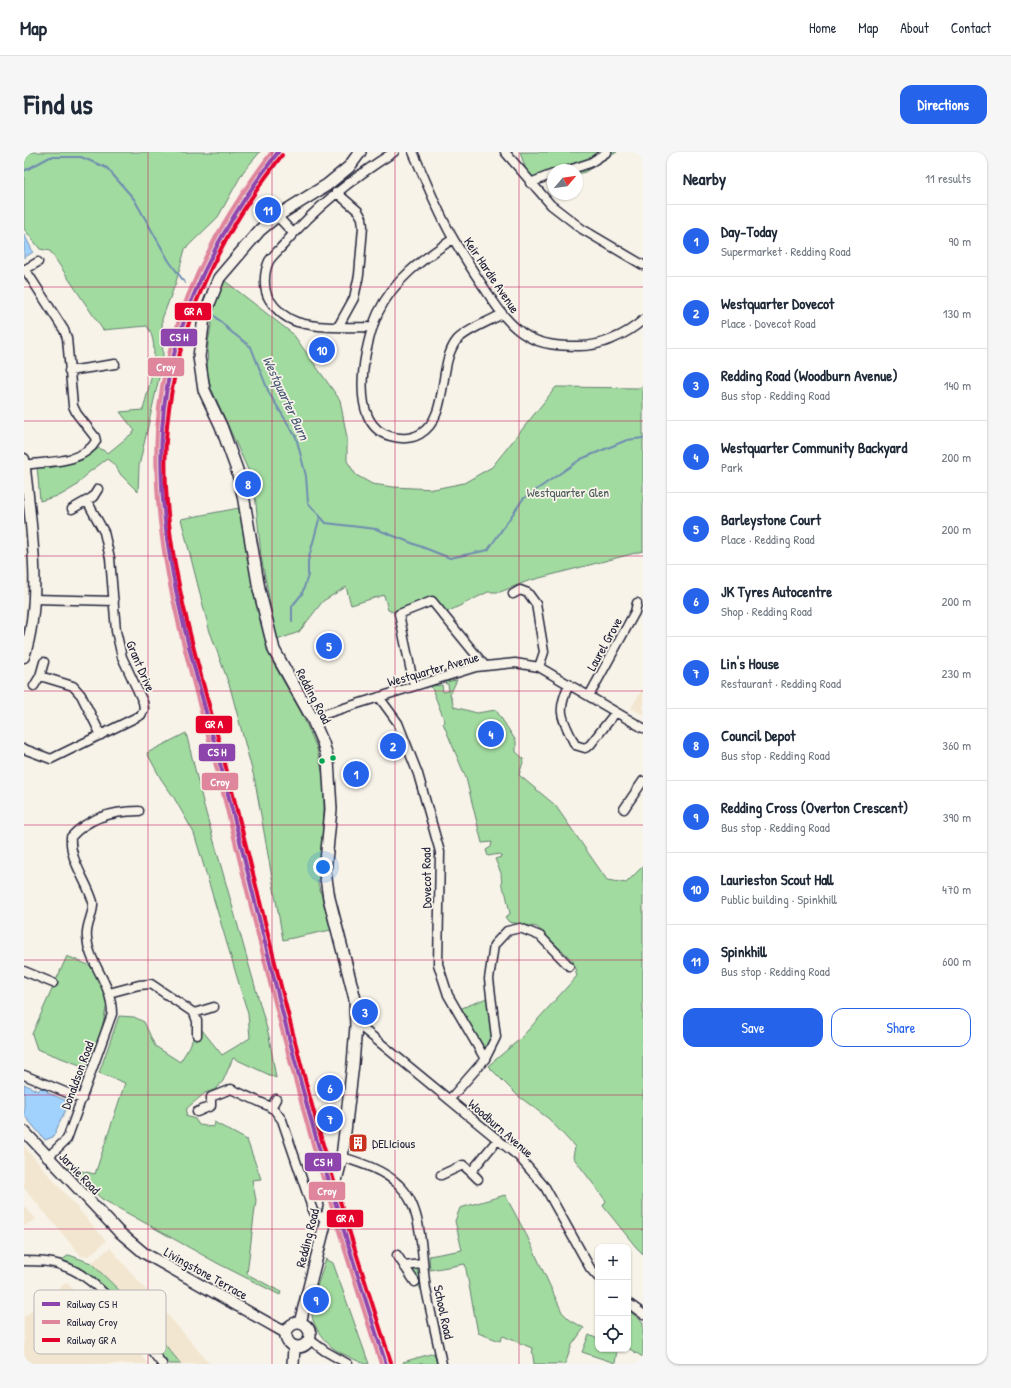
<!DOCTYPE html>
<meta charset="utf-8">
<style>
:root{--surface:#fff;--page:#f6f6f7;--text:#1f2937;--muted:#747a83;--line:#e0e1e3;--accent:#2563eb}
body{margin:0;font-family:"Patrick Hand",sans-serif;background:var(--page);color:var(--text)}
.controls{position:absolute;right:12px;bottom:12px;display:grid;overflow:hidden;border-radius:8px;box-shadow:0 1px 3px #0004}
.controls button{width:36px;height:36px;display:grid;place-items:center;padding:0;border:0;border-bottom:1px solid var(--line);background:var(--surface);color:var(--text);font:20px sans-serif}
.compass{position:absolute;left:523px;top:12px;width:36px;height:36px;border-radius:50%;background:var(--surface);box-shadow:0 1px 3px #0004;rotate:61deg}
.you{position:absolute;left:299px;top:715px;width:14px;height:14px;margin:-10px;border:3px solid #fff;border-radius:50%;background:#1a73e8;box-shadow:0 0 0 6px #1a73e833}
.badge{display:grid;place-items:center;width:26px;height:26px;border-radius:50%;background:var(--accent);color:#fff;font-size:13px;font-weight:700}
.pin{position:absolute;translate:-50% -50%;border:2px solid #fff;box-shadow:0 1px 4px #0006}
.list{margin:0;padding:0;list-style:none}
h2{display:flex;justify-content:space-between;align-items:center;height:52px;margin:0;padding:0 16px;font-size:17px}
h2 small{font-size:13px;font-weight:400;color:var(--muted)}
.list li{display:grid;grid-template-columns:26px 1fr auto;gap:12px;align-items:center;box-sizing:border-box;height:72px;padding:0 16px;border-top:1px solid var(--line)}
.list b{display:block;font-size:15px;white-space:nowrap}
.list p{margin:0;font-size:13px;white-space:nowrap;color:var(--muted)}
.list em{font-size:13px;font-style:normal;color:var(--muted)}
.actions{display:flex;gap:8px;padding:12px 16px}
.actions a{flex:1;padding:9px 0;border:1px solid var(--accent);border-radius:12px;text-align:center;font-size:14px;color:var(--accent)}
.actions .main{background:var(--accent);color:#fff}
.icon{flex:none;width:22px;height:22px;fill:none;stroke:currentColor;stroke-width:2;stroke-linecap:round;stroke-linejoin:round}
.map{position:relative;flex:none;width:619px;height:1212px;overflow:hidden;border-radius:12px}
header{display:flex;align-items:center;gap:24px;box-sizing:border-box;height:56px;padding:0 20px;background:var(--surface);border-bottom:1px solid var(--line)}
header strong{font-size:19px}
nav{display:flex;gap:22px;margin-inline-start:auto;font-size:14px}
.intro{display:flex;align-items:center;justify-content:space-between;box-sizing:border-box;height:96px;padding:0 24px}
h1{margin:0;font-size:28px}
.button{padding:10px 18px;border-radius:12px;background:var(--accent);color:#fff;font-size:14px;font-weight:700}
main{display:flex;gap:24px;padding:0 24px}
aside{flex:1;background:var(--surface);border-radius:12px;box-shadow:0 1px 3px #0004}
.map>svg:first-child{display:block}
.built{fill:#f2e6d0}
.green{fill:#a2dba0;stroke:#627e6e}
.water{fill:#a1d2fe;stroke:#6e8cb0}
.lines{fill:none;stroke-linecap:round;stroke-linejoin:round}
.stream{stroke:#6e8cb0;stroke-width:2}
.minor-casing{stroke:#22223b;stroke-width:11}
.tertiary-casing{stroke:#22223b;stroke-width:13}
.secondary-casing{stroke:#22223b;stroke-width:14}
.minor{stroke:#f7f3e8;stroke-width:8}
.tertiary{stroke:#f7f3e8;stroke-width:10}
.secondary{stroke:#f7f3e8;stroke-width:11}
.rail-1-casing{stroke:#f7f3e8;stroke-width:7}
.rail-2-casing{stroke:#f7f3e8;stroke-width:7}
.rail-3-casing{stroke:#f7f3e8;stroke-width:7}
.rail-1{stroke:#8e44ad;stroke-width:4}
.rail-2{stroke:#df869d;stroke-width:4}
.rail-3{stroke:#e4002b;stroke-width:4}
.grid{fill:none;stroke:#c2185b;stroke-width:1;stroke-opacity:0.55}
.bus-dot{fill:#00a651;stroke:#f7f3e8;stroke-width:1.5}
.labels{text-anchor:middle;stroke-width:3.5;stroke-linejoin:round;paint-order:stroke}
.street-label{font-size:13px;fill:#22223b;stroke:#f7f3e8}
.park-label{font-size:13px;fill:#485a59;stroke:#f7f3e8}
.poi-label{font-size:13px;fill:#22223b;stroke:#f7f3e8;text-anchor:start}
.water-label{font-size:14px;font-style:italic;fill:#485776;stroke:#f7f3e8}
.key{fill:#f7f3e8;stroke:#b7b4b4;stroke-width:1}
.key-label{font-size:11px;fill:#22223b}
.line-badge{stroke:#f7f3e8;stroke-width:1.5}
.badge-label{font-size:11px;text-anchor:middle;font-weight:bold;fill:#fff}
</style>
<header>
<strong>Map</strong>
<nav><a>Home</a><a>Map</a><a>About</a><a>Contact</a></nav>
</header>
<div class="intro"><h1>Find us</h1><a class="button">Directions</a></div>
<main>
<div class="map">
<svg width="619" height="1212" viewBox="0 0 619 1212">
<rect width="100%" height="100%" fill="#f7f3e8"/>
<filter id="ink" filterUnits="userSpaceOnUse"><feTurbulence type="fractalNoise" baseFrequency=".025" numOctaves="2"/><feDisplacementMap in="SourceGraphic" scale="8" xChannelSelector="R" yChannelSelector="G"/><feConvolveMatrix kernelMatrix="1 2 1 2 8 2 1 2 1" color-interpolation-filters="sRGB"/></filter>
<g filter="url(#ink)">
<path class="built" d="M 619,536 L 619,563 L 607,556 Z
M 0,994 L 82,1089 L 65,1104 L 57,1104 L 0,1036 Z
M 0,1054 L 12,1067 L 0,1074 Z
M 86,1096 L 186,1212 L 157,1212 L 101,1144 L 67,1111 Z
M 43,1130 L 57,1148 L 60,1146 L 64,1146 L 69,1152 L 73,1149 L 124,1212 L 5,1212 L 0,1205 L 0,1165 Z"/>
<path class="green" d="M 0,0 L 236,0 L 219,20 L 194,65 L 161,97 L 152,130 L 138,167 L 139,208 L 115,314 L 114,340 L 97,323 L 91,313 L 83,307 L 64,321 L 52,334 L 37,343 L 16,349 L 13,314 L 64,303 L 75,296 L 84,301 L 111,279 L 96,260 L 119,258 C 125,234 138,195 123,174 L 79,178 L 26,99 L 16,97 L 0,77 Z
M 496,0 L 593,0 L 561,20 L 553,22 L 553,18 L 529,18 L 529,28 L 520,30 L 504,24 Z
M 201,129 L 269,182 L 316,248 L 323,286 L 323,309 L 332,323 L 348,332 L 369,335 L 410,337 L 440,331 L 468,315 L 532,235 L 615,236 L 619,234 L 619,399 L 504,429 L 476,440 L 464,440 L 421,461 L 409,448 L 372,461 L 364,458 L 360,443 L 327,453 L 322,435 L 299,449 L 275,480 L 253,488 L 237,404 L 230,331 L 187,236 L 183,219 L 184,191 L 191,151 Z
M 215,356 L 241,487 L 248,509 L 277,560 L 292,594 L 300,627 L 300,667 L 294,731 L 307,778 L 259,788 L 231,629 L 206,535 L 185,477 L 157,367 Z
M 433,528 L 426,542 L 430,555 L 453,561 L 472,558 L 492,589 L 492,600 L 500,607 L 495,623 L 531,653 L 583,728 L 602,731 L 619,714 L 619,1102 L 612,1095 L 579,1054 L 582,1049 L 549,1005 L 551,995 L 525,967 L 493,943 L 464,914 L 496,887 L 553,824 L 549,809 L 513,775 L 485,770 L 481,765 L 486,762 L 482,742 L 478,734 L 477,721 L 471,707 L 477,705 L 476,702 L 464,704 L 462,698 L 467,695 L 468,690 L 458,691 L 442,626 L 419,571 L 421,570 L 407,534 L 418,533 L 419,540 L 425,539 L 424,532 L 422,532 L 421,530 Z
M 162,581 L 180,654 L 245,884 L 252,926 L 209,906 L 199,929 L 192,937 L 181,941 L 163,956 L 162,964 L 171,967 L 175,973 L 189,975 L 190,970 L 223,988 L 237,1027 L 228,1028 L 232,1048 L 223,1122 L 257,1140 L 256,1143 L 193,1111 L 78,1047 L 44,1016 L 71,1022 L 101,931 L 75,921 L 95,864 L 110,865 L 120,870 L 131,894 L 156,910 L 166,894 L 174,873 L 198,903 L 226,886 L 224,862 L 170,681 L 149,644 L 137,627 L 123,601 Z
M 43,804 L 69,815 L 79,837 L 83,852 L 76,885 L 64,916 L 13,897 L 8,882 Z
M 468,844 L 472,885 L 461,907 L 433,858 Z
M 481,1043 L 503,1084 L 538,1160 L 546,1168 L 560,1176 L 548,1193 L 541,1212 L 510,1212 L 508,1196 L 479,1184 L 476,1189 L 454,1181 L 441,1112 L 406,1118 L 405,1104 L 438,1098 L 431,1069 L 436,1056 Z
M 45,1103 L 67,1111 L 101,1144 L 157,1212 L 145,1212 C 116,1178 81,1121 38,1108 Z
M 302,1107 L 309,1111 L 345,1212 C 337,1212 327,1205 319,1202 C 303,1195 285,1173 288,1155 C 291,1139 297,1122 302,1107 Z
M 395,1115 L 397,1118 L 399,1141 L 390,1126 L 387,1116 Z
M 604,1158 L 619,1170 L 619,1205 L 604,1196 Z
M 565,1183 L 574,1187 L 574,1197 L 593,1198 L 591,1211 L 558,1200 Z
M 410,1201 L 413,1212 L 380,1212 L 379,1210 Z"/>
<path class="water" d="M 0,82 L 9,100 L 0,106 Z
M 0,932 L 14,939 L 17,936 L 22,937 L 24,941 L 41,948 L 43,955 L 29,985 L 21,988 L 0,963 Z"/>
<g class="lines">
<path class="stream" d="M 0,19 L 26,5 L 57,5 L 83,16 L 110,47 L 145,109 L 161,131
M 186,159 L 205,178 L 227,195 L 245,241 L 272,285 L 282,324 L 284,351 L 302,371 L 352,377 L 426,406 L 464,398 L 499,347 L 557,307 L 603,288 L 619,286
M 268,469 L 268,454 L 278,442 L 284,423 L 284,409 L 296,364"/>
<defs>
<path id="minor" d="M 389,0 C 402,29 414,61 430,88 C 440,105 450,121 461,137 C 473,155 484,173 503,184 C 518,193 536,194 553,194 C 576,195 602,183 619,168
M 481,0 L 527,53 L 558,77 L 619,113
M 545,18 L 566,11 L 583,0
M 506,31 L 529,22
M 312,40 L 334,59 L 338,66 L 339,75 L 335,123 L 330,146 L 314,175
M 253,64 L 269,81
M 429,87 C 399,107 370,127 354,161 C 341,190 322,272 366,284 C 376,287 387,287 396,282 C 426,265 413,212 433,188 C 442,178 466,169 478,162
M 0,118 L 14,110
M 349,175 C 324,175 297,177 273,170 C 261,166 252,158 245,147 C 239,137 240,120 245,109 C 249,103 256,97 261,91 C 292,55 330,25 370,0
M 45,219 L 91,212
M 1,313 C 23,309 59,312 72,289 L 71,285 L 53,262 L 49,254 L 43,186 L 40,178 L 1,117
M 48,357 L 69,345 L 74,337
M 489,442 L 496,438 L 504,441 L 512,452 L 520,500 L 515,515
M 10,447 L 90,449
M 16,524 L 49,534 L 57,543 L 77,583
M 545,532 C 532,562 538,565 551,593 L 561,596 L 566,593 L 592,560
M 10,534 L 16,524 L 20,510
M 390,534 L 375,462 L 408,449 L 461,514
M 565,544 L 611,460 L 613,451
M 355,545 L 374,571 L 394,622 L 416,700 L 414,812 L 424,843 L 461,907
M 288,566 L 452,515 L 491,511 L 515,515 L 619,576
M 0,597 L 27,607 L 117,563 L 120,557 L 119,550 L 98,505 L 92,479 L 86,406 L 80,380 L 63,349
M 600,657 L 619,629
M 0,819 L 29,831
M 85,841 L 115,833 L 127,832 L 170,861
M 332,874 L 338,876 L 495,1005 L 521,1035 L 566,1116 L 574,1125
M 173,883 L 173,869 L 170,861 L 190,855
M 0,923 L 58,947
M 426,947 L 461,907 L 472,885 L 465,827 L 470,793 L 483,779 L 496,776 L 516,784 L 545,814
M 247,956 L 252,947
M 173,960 L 187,954 L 187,945 L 207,937 L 249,956 L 258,968 L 288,1056 L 290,1061 L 302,1067
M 318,1005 C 337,1011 360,1018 375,1033 C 400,1056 397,1105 402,1137 C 407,1162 413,1187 418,1212
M 23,1006 L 43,987 L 88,862 C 88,830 65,813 63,786 C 61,773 70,763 69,750 C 63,729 45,708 47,685 C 65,665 90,659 115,659
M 447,1020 L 454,1027
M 417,1023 L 439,1013 L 447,1020 L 474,987
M 373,1103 L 391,1130
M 0,1109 C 13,1109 27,1109 39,1114 C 78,1126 113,1181 138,1212
M 380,1114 L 398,1112
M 604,1151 L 619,1162
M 286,1188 L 301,1199 L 324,1212"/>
<path id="tertiary" d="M 0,307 C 6,369 20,444 0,505
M 0,979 L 94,1079 L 120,1101 L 262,1181"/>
<path id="secondary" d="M262 1183a12 12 0 1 1 24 0a12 12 0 1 1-24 0Z
M 276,1171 L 318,1005 L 329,912 L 332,874 L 331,847 L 305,746 L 301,720 L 307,657 L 304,608 L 299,591 L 288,566 L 250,498 L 235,437 L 219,343 L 213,318 L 197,274 L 180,238 L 175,205 L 180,165 L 195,126 L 236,78 L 253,64 L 303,33 L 325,15 L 336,0
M 269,1212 L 270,1195"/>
</defs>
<use href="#minor" class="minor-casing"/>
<use href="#tertiary" class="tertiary-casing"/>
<use href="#secondary" class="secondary-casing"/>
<use href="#minor" class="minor"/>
<use href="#tertiary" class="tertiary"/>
<use href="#secondary" class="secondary"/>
<defs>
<path id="rail-1" d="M 254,0 C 192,81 144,174 138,278 C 131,400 172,518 202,634 C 231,746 256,858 287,968 C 310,1050 336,1131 362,1212"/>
<path id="rail-2" d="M 248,0 C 186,81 139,175 133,279 C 126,403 169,522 199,641 C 226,750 252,860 282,968 C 305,1050 331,1131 357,1212"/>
<path id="rail-3" d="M 258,3 C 195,85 153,170 143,274 C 132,395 178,519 207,635 C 236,746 261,857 292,968 C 315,1049 341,1130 367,1210"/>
</defs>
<use href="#rail-1" class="rail-1-casing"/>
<use href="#rail-2" class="rail-2-casing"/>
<use href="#rail-3" class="rail-3-casing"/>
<use href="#rail-1" class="rail-1"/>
<use href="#rail-2" class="rail-2"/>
<use href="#rail-3" class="rail-3"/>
</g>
</g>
<path class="grid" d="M 124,0 L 124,1212M 248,0 L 248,1212M 371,0 L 371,1212M 495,0 L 495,1212M 0,135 L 619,135M 0,269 L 619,269M 0,404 L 619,404M 0,539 L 619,539M 0,673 L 619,673M 0,808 L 619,808M 0,943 L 619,943M 0,1077 L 619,1077"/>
<defs>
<symbol id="building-square" viewBox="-11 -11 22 22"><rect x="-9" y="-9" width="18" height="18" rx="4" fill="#c8321e" stroke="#f7f3e8"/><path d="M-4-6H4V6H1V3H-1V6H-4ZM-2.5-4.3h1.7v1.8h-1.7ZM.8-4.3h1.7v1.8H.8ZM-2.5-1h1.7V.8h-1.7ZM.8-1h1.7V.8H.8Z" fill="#fff"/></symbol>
</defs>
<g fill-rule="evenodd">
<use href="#building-square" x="323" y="980" width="22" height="22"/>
</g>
<g class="bus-dot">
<circle cx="309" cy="606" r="3.5"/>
<circle cx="298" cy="609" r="3.5"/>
</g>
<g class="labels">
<g class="street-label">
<text transform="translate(468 123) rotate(56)" y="5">Keir Hardie Avenue</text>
<text transform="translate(580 492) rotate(-61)" y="5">Laurel Grove</text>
<text transform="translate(117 514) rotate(67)" y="5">Grant Drive</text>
<text transform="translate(409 517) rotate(-16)" y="5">Westquarter Avenue</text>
<text transform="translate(290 544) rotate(62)" y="5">Redding Road</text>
<text transform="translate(402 726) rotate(-91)" y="5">Dovecot Road</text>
<text transform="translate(53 923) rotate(-70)" y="5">Donaldson Road</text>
<text transform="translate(477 976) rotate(41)" y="5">Woodburn Avenue</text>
<text transform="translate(56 1021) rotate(46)" y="5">Jarvie Road</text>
<text transform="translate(283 1086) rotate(-76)" y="5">Redding Road</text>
<text transform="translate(182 1121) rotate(29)" y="5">Livingstone Terrace</text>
<text transform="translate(420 1160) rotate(78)" y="5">School Road</text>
</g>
<g class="park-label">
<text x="544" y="345">Westquarter Glen</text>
</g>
<g class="poi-label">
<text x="348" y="996">DELIcious</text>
</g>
<g class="water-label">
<text transform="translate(262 246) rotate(65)" y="5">Westquarter Burn</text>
</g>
</g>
<rect x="10" y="1138" width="132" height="64" rx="6" class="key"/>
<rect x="18" y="1150" width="18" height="4" fill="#8e44ad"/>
<rect x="18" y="1168" width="18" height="4" fill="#df869d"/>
<rect x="18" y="1186" width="18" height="4" fill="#e4002b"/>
<g class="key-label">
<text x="43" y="1156">Railway CS H</text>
<text x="43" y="1174">Railway Croy</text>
<text x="43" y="1192">Railway GR A</text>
</g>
<g class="line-badge">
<rect x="150" y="150" width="38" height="19" rx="4" fill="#e4002b"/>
<rect x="136" y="176" width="38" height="19" rx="4" fill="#8e44ad"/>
<rect x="123" y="205" width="38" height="20" rx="4" fill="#df869d"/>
<rect x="171" y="563" width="38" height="19" rx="4" fill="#e4002b"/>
<rect x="174" y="591" width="38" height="19" rx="4" fill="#8e44ad"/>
<rect x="177" y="620" width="38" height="19" rx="4" fill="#df869d"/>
<rect x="280" y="1000" width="38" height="20" rx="4" fill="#8e44ad"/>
<rect x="284" y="1029" width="38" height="20" rx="4" fill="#df869d"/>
<rect x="302" y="1057" width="38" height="19" rx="4" fill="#e4002b"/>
</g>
<g class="badge-label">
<text x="169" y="163">GR A</text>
<text x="155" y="189">CS H</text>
<text x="142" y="219">Croy</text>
<text x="190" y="576">GR A</text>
<text x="193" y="604">CS H</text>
<text x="196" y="634">Croy</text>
<text x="299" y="1014">CS H</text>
<text x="303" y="1043">Croy</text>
<text x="321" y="1070">GR A</text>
</g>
</svg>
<div class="controls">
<button>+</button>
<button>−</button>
<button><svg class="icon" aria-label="locate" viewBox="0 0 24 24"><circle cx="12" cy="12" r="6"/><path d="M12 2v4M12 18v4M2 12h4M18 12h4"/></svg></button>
</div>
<svg class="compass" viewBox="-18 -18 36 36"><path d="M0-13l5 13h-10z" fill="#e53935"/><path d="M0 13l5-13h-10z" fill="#747a83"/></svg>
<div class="you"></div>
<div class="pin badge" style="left:332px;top:622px">1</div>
<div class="pin badge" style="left:369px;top:594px">2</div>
<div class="pin badge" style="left:341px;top:860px">3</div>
<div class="pin badge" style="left:467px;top:582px">4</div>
<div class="pin badge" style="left:305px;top:494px">5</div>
<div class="pin badge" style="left:306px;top:936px">6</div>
<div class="pin badge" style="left:306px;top:967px">7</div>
<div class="pin badge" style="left:224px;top:332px">8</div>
<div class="pin badge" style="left:292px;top:1148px">9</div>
<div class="pin badge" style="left:298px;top:198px">10</div>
<div class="pin badge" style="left:244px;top:58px">11</div>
</div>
<aside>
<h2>Nearby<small>11 results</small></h2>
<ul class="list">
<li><span class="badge">1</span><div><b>Day-Today</b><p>Supermarket · Redding Road</p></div><em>90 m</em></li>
<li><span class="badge">2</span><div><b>Westquarter Dovecot</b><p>Place · Dovecot Road</p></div><em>130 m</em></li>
<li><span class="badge">3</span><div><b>Redding Road (Woodburn Avenue)</b><p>Bus stop · Redding Road</p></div><em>140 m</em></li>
<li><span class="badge">4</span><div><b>Westquarter Community Backyard</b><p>Park</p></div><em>200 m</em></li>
<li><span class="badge">5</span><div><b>Barleystone Court</b><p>Place · Redding Road</p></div><em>200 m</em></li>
<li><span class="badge">6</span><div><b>JK Tyres Autocentre</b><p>Shop · Redding Road</p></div><em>200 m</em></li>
<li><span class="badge">7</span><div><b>Lin's House</b><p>Restaurant · Redding Road</p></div><em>230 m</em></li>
<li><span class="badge">8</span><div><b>Council Depot</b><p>Bus stop · Redding Road</p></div><em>360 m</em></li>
<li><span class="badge">9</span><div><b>Redding Cross (Overton Crescent)</b><p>Bus stop · Redding Road</p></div><em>390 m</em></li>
<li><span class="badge">10</span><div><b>Laurieston Scout Hall</b><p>Public building · Spinkhill</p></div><em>470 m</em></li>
<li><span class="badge">11</span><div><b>Spinkhill</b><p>Bus stop · Redding Road</p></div><em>600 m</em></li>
</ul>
<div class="actions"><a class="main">Save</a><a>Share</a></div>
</aside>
</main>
